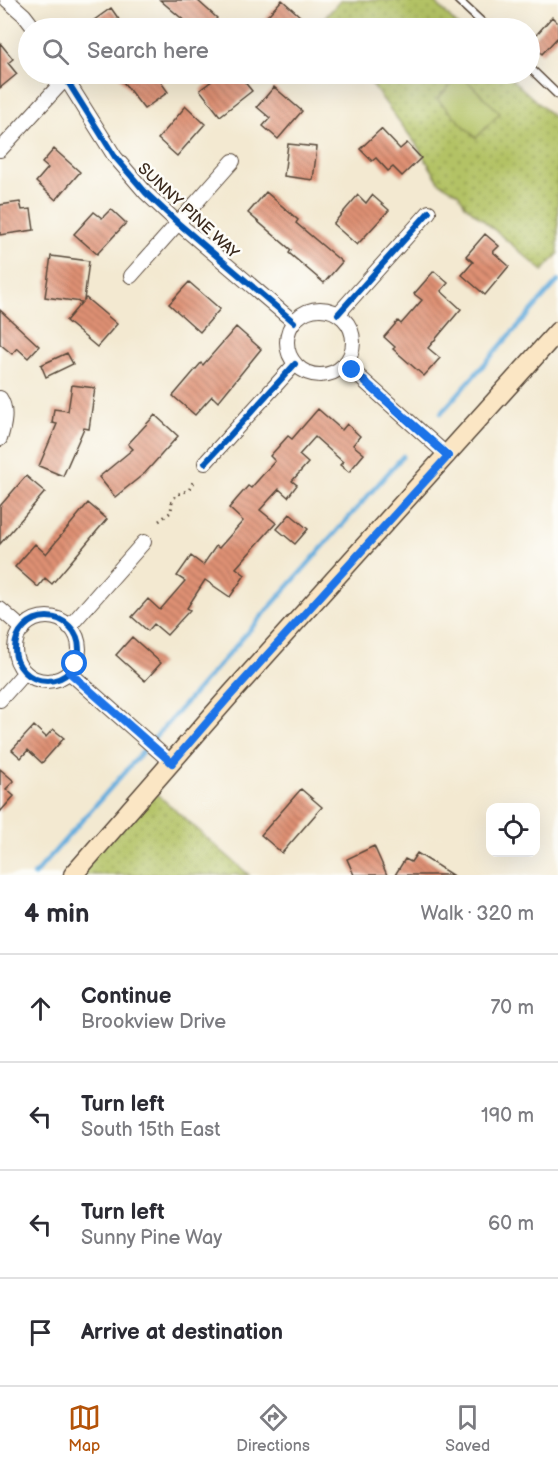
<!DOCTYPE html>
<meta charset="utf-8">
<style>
:root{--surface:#fff;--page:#f7f7f7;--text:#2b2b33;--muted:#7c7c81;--line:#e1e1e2;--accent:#b45309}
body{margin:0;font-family:"Balsamiq Sans",sans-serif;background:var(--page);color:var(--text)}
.controls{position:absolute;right:18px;bottom:18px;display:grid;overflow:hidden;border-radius:12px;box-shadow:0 6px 24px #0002}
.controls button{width:54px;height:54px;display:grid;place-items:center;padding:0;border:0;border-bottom:2px solid var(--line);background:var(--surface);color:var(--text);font:30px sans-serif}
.stop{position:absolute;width:18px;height:18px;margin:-14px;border:4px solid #1a73e8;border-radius:50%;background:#fff}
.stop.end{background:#1a73e8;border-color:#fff;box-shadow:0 2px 6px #0008}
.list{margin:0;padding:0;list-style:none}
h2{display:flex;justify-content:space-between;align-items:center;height:78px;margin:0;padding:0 24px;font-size:26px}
h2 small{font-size:20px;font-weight:400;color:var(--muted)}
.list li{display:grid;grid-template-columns:39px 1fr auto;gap:18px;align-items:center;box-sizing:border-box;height:108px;padding:0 24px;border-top:2px solid var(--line)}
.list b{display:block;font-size:22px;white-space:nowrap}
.list p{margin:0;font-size:20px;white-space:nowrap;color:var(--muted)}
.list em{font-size:20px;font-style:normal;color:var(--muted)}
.icon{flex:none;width:33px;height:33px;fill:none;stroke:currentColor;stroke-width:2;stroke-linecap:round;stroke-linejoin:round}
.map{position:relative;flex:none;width:558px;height:875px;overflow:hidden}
.search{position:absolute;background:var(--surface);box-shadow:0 6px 24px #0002;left:18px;right:18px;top:18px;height:66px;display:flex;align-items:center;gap:15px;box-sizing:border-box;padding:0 21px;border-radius:33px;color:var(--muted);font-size:22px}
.sheet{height:510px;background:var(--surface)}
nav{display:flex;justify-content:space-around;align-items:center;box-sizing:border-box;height:84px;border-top:2px solid var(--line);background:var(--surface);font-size:16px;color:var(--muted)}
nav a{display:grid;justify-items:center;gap:3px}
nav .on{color:var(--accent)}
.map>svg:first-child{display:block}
.park{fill:url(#park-dots);stroke:#777642;stroke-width:1.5}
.pitch{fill:#b3c265;stroke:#777642;stroke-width:1.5}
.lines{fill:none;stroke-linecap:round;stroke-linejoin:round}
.stream{stroke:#66addd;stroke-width:4.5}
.building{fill:url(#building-back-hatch)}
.lane-casing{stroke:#574739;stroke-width:10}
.street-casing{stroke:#574739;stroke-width:16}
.secondary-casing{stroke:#574739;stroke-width:21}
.path{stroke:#574739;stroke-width:3;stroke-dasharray:1.5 4.5;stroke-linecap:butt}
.lane{stroke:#fff;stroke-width:7}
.street{stroke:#fff;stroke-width:14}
.secondary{stroke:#fbe6c4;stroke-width:18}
.cycleway-casing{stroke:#fdfcf7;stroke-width:10}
.cycleway{stroke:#0057b8;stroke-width:6}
.route{stroke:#1a73e8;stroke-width:8}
.labels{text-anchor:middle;stroke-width:5;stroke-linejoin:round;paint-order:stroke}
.street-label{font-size:16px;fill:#3b2a1e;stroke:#fdfcf7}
</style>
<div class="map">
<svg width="558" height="875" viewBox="0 0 558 875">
<defs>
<pattern id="park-dots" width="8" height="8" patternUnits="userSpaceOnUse" patternTransform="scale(1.5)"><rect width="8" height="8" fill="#b3c265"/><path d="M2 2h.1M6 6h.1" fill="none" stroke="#939e53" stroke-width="1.8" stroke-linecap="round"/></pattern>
<pattern id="building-back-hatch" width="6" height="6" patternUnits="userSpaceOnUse" patternTransform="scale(1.5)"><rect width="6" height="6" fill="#de9073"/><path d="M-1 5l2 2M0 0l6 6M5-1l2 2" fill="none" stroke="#b5765e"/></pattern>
</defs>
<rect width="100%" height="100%" fill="#fdfcf7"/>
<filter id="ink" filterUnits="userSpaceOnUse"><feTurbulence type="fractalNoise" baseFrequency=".0167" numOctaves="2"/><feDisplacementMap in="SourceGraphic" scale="12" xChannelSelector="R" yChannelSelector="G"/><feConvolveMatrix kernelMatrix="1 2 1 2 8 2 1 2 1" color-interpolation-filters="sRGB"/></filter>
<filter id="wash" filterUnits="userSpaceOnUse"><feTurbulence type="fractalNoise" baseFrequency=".008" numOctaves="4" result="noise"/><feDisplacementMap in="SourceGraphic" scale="24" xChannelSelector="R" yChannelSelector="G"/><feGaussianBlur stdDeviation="1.35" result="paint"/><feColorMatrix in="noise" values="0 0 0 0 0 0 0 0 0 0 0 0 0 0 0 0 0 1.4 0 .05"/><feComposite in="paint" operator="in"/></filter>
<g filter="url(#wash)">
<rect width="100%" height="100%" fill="#f3e9d1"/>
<path class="park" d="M 341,0 L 433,0 L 460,28 L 315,28 Z
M 364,74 L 506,74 L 558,121 L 558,254 L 543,271 L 465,205 L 458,193 L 439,182 L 416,144 Z
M 150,788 L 249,875 L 74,875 Z"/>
<path class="pitch" d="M 461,75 L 500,113 L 476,138 L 437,99 Z"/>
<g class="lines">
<path class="stream" d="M 441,413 L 558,281
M 34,875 L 403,456"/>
</g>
<g id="blocks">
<path class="building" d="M 160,0 L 197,0 L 217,18 L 208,28 L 193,28 Z
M 282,0 L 301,17 L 290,28 L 256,28 Z
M 111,8 L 125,28 L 83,28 Z
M 552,17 L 558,23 L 558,37 L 542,54 L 530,42 Z
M 0,43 L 13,59 L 8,63 L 17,74 L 0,88 Z
M 117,74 L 155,74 L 168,92 L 144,109 Z
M 221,74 L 238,74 L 252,91 L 220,116 L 200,90 Z
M 274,87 L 302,111 L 278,139 L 263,126 L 270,118 L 257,107 Z
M 186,106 L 205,124 L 177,156 L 158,139 Z
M 381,129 L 400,149 L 407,143 L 421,158 L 402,176 L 393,167 L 388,171 L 376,158 L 372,161 L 360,149 Z
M 288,144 L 317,147 L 313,180 L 284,176 Z
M 54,149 L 80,172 L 56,200 L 36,182 L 48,168 L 42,163 Z
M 266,192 L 298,220 L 296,223 L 342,262 L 324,283 L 289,253 L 291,250 L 248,213 Z
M 358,195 L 366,203 L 372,195 L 389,210 L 357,245 L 333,224 Z
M 20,202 L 22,210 L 31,209 L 34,230 L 0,235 L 0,205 Z
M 111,209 L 126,223 L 97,254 L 74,234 L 94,212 L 102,218 Z
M 485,234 L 499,246 L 493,252 L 509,266 L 485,295 L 462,275 L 473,262 L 466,256 Z
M 51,256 L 89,261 L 84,300 L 86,298 L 117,324 L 97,347 L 66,321 L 82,302 L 45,297 Z
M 434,271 L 448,283 L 441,291 L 461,309 L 428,348 L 440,358 L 424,376 L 393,349 L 395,347 L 384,337 L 398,321 L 401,324 L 422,300 L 414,294 Z
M 189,282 L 220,309 L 200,332 L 169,304 Z
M 0,310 L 39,346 L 28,358 L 17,348 L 12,354 L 0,344 Z
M 236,327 L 261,349 L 218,402 L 212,396 L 195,415 L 173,396 L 201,363 L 203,365 Z
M 67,353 L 73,364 L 46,377 L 41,365 Z
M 72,385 L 95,388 L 89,429 L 84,428 L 63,476 L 39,466 L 57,424 L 52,423 L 54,409 L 68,411 Z
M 318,409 L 342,430 L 347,424 L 360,436 L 353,445 L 364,454 L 349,472 L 340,465 L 343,462 L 315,437 L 299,455 L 308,463 L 292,481 L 297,485 L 288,497 L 279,489 L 260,510 L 276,523 L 236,568 L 245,575 L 230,597 L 205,580 L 187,608 L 190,610 L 167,635 L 154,624 L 148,631 L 132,617 L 148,599 L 160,610 L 185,581 L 177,576 L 191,556 L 203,565 L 216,546 L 219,548 L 243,521 L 229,508 L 248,486 L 251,488 L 275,461 L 270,456 L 288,436 L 292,439 Z
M 155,415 L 178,436 L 145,473 L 115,497 L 99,477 L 133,449 L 128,444 Z
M 26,476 L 45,492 L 0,544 L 0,506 Z
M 88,503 L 107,519 L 52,584 L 45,578 L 38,587 L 15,567 L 35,544 L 46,554 Z
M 290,514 L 308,529 L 295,544 L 277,529 Z
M 132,637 L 161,663 L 145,681 L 116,655 Z
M 34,726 L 46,737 L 53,729 L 64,738 L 42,763 L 28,750 L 21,758 L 12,750 Z
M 0,769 L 14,781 L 6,789 L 14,796 L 0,812 Z
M 301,789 L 322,807 L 282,853 L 261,835 Z
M 374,846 L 387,875 L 354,875 L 347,859 Z
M 417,853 L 452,875 L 395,875 L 405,859 L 411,862 Z"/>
</g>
</g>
<g filter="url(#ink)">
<use href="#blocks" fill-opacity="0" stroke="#574739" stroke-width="1.5"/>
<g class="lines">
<defs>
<path id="lane" d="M 458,0 L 488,28
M 530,68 L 558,95"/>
<path id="street" d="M 7,0 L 24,15 L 34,28
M 63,74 L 115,157 L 146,193 L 178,223 L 294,322
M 0,150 L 66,78
M 131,276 L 233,161
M287 342a33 33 0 1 1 66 0a33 33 0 1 1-66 0Z
M 338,314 L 429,212
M 345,364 L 448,456
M 0,398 C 8,410 4,426 0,439
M 205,463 L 295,364
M 0,609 L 23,629
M15 649a32 32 0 1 1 64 0a32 32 0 1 1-64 0Z
M 69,627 L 144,542
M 69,672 L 172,763
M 0,700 L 25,672"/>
<path id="secondary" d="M 73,875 L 231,694 L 558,331"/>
</defs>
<use href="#lane" class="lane-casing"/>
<use href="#street" class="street-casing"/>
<use href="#secondary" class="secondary-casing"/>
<path class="path" d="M 159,521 L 171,512 L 172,502 L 176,495 L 189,490 L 193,482"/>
<use href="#lane" class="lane"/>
<use href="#street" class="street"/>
<use href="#secondary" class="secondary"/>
<defs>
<path id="cycleway" d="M 63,74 L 115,157 L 146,193 L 178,223 L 294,322
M 338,314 L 429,212
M 345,364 L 448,456
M 205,463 L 295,364
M15 649a32 32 0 1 1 64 0a32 32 0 1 1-64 0Z"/>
</defs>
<use href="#cycleway" class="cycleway-casing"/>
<use href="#cycleway" class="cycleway"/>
</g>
</g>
<g class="lines" filter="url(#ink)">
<path class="route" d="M 75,664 L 69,672 L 172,763 L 228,698 L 448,456 L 352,370"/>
</g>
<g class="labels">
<g class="street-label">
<text transform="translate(189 210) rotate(43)" y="6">SUNNY PINE WAY</text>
</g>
</g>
</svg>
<div class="controls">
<button><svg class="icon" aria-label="locate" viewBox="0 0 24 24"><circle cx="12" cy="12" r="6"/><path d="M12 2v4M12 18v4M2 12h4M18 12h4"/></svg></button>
</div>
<div class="stop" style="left:75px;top:664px"></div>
<div class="stop end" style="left:352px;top:370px"></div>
<div class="search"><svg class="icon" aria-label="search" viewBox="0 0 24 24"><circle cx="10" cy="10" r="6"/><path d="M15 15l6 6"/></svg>Search here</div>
</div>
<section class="sheet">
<h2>4 min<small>Walk · 320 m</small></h2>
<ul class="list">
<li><svg class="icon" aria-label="ahead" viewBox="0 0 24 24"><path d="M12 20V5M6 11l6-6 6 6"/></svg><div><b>Continue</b><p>Brookview Drive</p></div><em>70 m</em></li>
<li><svg class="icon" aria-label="left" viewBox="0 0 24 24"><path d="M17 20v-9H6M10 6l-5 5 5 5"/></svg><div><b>Turn left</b><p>South 15th East</p></div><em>190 m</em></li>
<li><svg class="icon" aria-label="left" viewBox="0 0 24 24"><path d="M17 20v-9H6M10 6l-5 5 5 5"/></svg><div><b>Turn left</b><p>Sunny Pine Way</p></div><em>60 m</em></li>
<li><svg class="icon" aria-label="arrive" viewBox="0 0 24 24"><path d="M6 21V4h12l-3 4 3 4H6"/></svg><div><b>Arrive at destination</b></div></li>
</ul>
</section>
<nav>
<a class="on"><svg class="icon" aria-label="map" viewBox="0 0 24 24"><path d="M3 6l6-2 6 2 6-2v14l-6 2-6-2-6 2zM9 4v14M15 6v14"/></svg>Map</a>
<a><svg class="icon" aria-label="directions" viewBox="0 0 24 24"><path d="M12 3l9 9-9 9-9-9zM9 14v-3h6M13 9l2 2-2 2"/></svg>Directions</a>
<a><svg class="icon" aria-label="saved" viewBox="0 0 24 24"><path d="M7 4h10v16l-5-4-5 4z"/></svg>Saved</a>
</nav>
